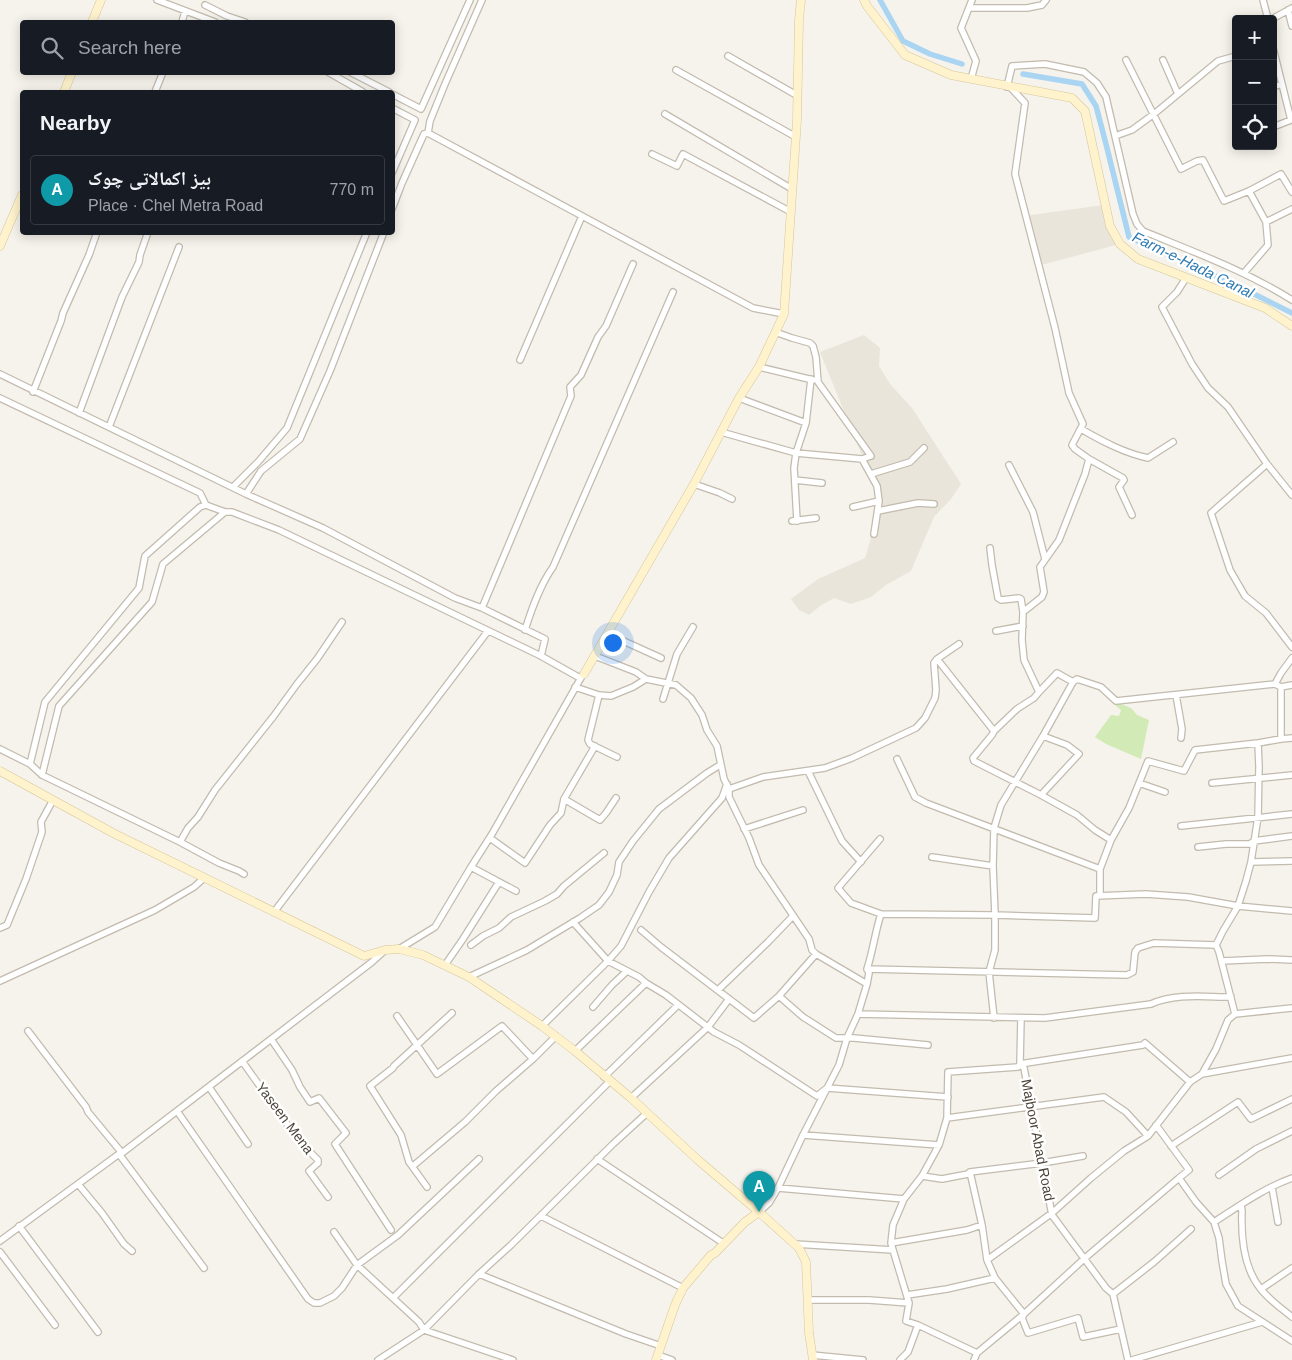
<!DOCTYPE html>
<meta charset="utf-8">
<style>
:root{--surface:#171b24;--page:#20242c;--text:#f1f3f6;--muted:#9ea1a6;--line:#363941;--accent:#b45309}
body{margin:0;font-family:Helvetica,"Noto Naskh Arabic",sans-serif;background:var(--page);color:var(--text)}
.controls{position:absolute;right:15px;top:15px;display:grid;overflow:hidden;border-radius:5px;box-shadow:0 2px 12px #0003}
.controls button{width:45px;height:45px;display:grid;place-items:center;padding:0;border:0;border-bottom:1px solid var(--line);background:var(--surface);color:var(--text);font:25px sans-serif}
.you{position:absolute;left:612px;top:642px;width:18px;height:18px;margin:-12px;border:4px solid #fff;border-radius:50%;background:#1a73e8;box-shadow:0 0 0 8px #1a73e833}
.badge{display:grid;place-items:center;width:32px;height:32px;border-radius:50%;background:var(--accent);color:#fff;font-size:16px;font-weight:700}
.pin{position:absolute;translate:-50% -41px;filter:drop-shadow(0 1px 2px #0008)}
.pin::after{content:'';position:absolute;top:26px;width:18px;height:15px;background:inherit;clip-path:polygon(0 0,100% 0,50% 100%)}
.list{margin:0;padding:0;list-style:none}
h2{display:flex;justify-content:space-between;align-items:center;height:65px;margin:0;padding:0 20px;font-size:21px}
h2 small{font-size:16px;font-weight:400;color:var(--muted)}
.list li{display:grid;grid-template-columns:32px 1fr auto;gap:15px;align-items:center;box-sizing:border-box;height:70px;margin:0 10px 10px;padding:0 10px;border:1px solid var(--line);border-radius:5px}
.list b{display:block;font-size:19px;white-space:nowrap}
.list p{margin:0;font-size:16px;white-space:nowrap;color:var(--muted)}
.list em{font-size:16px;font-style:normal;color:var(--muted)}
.icon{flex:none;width:28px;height:28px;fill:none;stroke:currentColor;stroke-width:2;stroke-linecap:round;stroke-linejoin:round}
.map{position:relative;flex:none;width:1292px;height:1360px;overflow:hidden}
.search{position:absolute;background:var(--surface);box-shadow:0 2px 12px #0003;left:20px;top:20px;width:375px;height:55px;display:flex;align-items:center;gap:12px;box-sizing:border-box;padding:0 18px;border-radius:5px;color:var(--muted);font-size:19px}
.panel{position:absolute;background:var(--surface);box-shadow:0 2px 12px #0003;left:20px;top:90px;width:375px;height:145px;border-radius:5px}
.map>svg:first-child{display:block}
.residential{fill:#eae5da}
.green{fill:#d2eab5}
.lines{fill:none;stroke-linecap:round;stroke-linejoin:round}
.canal{stroke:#a9d4f2;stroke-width:5.5}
.street-casing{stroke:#c2bbae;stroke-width:8}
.secondary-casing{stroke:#d6c79b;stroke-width:9}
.street{stroke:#fff;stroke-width:5.5}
.secondary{stroke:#fff3cd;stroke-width:8}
.labels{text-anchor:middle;stroke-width:5;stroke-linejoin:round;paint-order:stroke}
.street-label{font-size:14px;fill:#4b4439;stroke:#fff}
.water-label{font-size:15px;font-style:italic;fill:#2e7ab2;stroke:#fff}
</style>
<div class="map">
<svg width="1292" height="1360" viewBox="0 0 1292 1360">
<rect width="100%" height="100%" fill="#f6f3ec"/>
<path class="residential" d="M 1103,205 L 1108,226 L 1116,245 L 1038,266 L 1024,216 Z
M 864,335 L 880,348 L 879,366 L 890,384 L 912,408 L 961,484 L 951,499 L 934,517 L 911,571 L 886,585 L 871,597 L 851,604 L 834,598 L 820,606 L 809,615 L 799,610 L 791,599 L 818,579 L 865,558 L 875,525 L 880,491 L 864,461 L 820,352 Z"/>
<path class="green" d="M 1116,702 L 1131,708 L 1137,715 L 1149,720 L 1141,759 L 1106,744 L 1095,737 L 1111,715 L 1119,716 L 1121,710 L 1116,706 Z"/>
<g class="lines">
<path class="canal" d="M 880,0 L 903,41 L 930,54 L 962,64
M 1023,74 L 1082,84 L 1096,106 L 1106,144 L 1129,237 L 1244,289 L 1292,313"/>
<defs>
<path id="street" d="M 157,0 L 215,22
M 1263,0 L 1268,19
M 205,5 L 227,16 L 245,22
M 969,8 L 1027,8 L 1042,5 L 1046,0
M 1288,10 L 1292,26
M 1272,19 L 1292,8
M 182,22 L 185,11
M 1273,48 L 1291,120 L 1273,127
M 728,56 L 798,96
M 1126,60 L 1181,169 L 1197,161 L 1203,160 L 1224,201 L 1249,191 L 1281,174 L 1292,192
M 1163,60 L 1178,94
M 676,70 L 796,137
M 328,72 L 363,92
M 350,72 L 389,92
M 971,79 L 976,61 L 961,28 L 972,0
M 1007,87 L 1012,66 L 1045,64 L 1084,72 L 1097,83 L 1106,97 L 1133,214 L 1137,224 L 1143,231 C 1194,252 1246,271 1292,300
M 1273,87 L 1282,84
M 1011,88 L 1025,103 L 1015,174 L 1055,328 L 1069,393 L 1083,424 L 1072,445 L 1075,449 L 1089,459 L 1085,474 L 1059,540 L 1040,567 L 1044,592 L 1042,597 L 1023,612 L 1022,640 L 1024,660 L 1039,692 L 1057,673 L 1073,682
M 155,92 L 163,72
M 392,94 L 421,109 L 470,0
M 392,108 L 415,120 L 392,173
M 665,114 L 792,189
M 428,133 L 753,308 L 784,314
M 1115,136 L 1132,130 L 1154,114 L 1218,61 L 1236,56
M 652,154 L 677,166 L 683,154 L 791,212
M 392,209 L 402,183 L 424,134 L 428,133 L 430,121 L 445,84 L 482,0
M 1266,222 L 1292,209
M 1244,273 L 1268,245 L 1266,222 L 1249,191
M 1186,278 L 1177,292 L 1162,307 L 1192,364 L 1208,388 L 1228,407 L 1267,464 L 1292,495
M 520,360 L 582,216
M 759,367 L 813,380
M 0,374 L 246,494 L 323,528 L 455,598 L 482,608 L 545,639 L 541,656
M 33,392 L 61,321 L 63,313 L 89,255 L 97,232
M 0,398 L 200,493 L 206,505
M 739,398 L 806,423
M 79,413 L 122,297 L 139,262 L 140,255 L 148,232
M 109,427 L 179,247
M 1081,429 C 1102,441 1124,453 1148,458 L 1173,442
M 721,432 L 796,453 L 862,459 L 871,456 L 818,382 L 816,357 L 813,346 L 810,343 L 792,338 L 775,332
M 862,459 L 877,486 L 879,501 L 874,534
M 1089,459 L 1123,478 L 1124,480 L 1119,487 L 1132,515
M 1267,464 L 1211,513 L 1230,570 L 1245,596 L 1266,613 L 1292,647
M 1009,465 L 1033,512 L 1045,559
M 871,474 L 910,462 L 924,448
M 795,480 L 822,483
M 694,484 L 720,493 L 732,499
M 233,487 L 258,462 L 287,428 L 367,232
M 246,494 L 261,471 L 300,439 L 330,371 L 384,232
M 853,507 L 879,501
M 878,511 L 918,503 L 934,504
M 792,521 L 816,518
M 797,521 L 794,468 L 796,453 L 806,423 L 811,379
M 990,548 L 992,565 L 998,598 L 1001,600 L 1019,598 L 1021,599 L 1023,612
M 482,608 L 571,396 L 570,387 L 581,375 L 598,337 L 606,326 L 633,264
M 525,630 C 532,608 540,585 553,567 L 673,292
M 996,631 L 1023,626
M 608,634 L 661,658
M 595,656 L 636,672 L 646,679
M 937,659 L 994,731
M 575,687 L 599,695 L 611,696 L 633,687 L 646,679 L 676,685 L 691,698 L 702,715 L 707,730 L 717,746 L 724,779 L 729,789 L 729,797 L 749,838 L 759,865 L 809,939 L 812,950 L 816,954 L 867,984
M 1281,687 L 1292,685
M 1039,692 L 1034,698 L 1017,709 L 994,731 L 992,735 L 973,758 L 974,761 L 1041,795 L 1077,815 L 1095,830 L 1111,840
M 599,695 L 588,740 L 590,744 L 617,757
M 1176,695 L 1182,729 L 1181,738
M 663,699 L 677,654 L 693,627
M 1281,739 L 1292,738
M 0,749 L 30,764 L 42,775 L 180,842 L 219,863 L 239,871 L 244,874
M 897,759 L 915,797 L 926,803 L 1100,869
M 30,764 L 45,702 L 139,588 L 145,556 L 200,507 L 206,505 L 225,512 L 232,512 L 279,530 L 541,656 L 580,678
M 808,771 L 842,841 L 861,862
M 42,775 L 59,706 L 152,602 L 163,564 L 225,512
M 1139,783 L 1165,792
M 1212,783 L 1292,775
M 729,789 L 763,777 L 825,768 L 852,758 L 916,728 L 925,718 L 935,698 L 936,690 L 934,663 L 937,659 L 959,644
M 1041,795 L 1079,754 L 1067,745 L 1043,736
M 564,799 L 600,820 L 606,813 L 616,798
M 1181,826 L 1292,814
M 744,829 L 803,810
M 490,838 L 525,863 L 550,825 L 561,813 L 564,799 L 595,746
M 880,839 L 838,888 L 851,903 L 881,914 L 995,915 L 1095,918 L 1096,896 L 1146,894 L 1188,897 L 1238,906 L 1292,911
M 180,842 L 188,828 L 198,817 L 215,790 L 273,717 L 297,684 L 317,659 L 342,622
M 1198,847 L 1226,844 L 1250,844 L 1254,841 L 1292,836
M 932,857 L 993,866
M 1251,862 L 1292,861
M 471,867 L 516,891
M 1100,896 L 1100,869 L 1111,840 L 1129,808 L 1148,761 L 1184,771 L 1195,750 L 1258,743
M 274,912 L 488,631
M 573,922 L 608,961 L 639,977 L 646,983 L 666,995 L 714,1032 L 739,1045 L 817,1096 L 827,1088 L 948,1097
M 0,928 L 7,925 L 26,879 L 42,832 L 41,822 L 53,800
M 641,930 L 661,947 L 754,1018 L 779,996 L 816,954
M 471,945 L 483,936 L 499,928 L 511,917 L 545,901 L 557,894 L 564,886 L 604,853
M 399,949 L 435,927 L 471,867 L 492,834 L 582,676
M 1222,961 L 1267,959 L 1292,960
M 445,965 L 463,939 L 499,882
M 867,969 L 1127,975 L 1133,972 L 1135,952 L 1138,948 L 1154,943 L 1216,945
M 469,977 L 527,950 L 580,918 L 599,905 L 609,892 L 617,875 L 619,862 L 633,841 L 659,809 L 707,773 L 720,765
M 0,981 L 155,910 L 194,887 L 204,878
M 718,990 L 768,942 L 793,916
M 779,996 L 803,1017 L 836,1038 L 854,1038 L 928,1045
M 593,1007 L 612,985 L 627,971
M 858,1014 L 1045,1018 L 1151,1004 C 1176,993 1204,997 1231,997
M 1235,1014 L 1292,1008
M 397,1016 L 437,1074 L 502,1026 L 533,1059
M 994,1018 L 989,972 L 995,950 L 995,915 L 993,866 L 994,828 L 1001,805 L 1043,736 L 1073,682 L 1077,679 L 1101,687 L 1116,701 L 1275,684
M 1021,1018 L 1020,1064 L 1024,1068 L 1052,1215 L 1106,1288 L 1113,1294 L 1128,1360
M 542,1026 L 608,961 L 621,946 L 649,892 L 669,858 L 722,798 L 727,784
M 28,1031 L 86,1107 L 88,1112 L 122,1153
M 271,1039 L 292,1070 L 300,1087 L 310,1102 L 319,1098 L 346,1133 L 335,1144 L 391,1230
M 575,1051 L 646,983
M 242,1061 L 299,1141 L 318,1160 L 318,1163 L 309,1171 L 328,1197
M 1202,1074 L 1292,1058
M 604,1077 L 678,1005
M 209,1087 L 248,1144
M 631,1098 L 708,1027 L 729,999
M 177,1111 L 308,1299 L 314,1303 L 320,1303 L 334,1296 L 342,1288 L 357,1265 L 398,1235 L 479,1159
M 947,1118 L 1104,1097 L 1126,1112 L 1148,1136
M 1156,1125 L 1189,1170 L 1179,1178
M 803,1135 L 939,1145
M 1171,1146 L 1238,1102 L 1251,1119 L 1292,1099
M 119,1154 L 204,1268
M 597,1159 L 723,1243
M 413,1166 L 465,1122 L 496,1091 L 533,1059 L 556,1036
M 970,1172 L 982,1225 L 987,1260
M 1219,1175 L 1256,1149 L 1292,1131
M 922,1176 L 942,1179 L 968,1174 L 970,1172 L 1042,1163 L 1083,1156
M 1292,1178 C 1264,1188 1239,1206 1214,1222 L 1219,1238 L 1222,1261 L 1226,1284 L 1238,1306 L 1292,1341
M 78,1184 L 102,1213 L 124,1244 L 132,1251
M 427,1187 L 409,1162 L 401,1135 L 370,1086 L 393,1068 L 394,1066 L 452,1013
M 1272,1187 L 1278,1222
M 778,1188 L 904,1199
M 1241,1205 L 1242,1211 C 1241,1236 1244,1268 1260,1288 C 1269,1300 1281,1308 1292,1317
M 759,1212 L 769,1203 L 778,1188 L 803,1135 L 839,1065 L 847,1038 L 858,1014 L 867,984 L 869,973 L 867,969 C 873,951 875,932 881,914
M 541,1216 L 683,1288
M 19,1226 L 98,1332
M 334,1232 L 357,1265 L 419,1322 L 424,1330 L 513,1360
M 0,1241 L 119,1154 L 122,1153 L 372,962 L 383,952
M 891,1243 L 967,1230 L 982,1225
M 795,1244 L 893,1250
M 0,1252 L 55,1325
M 479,1274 L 626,1334 L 661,1346
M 1261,1289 L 1292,1268
M 1113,1294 L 1154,1262 L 1191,1229
M 907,1295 L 947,1289 L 995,1278
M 393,1298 L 610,1081
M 808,1300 L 869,1300 L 909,1303
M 918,1325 L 977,1353
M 1121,1329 L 1083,1337 L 1078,1318 L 1028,1333 L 1022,1318 L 1024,1314 L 995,1278 L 987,1260 L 1052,1213 L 1091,1178 L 1124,1151 L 1148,1136 L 1190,1082 L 1202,1074 L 1216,1049 L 1228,1020 L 1235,1014 L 1219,952 L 1216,945 L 1223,931 L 1238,906 L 1246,881 L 1251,862 L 1258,817 L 1259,766 L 1258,743 L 1281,739 L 1281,687 L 1275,684 L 1281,673 L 1292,658
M 658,1355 L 672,1360
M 812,1355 L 863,1360
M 378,1360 L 424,1330 L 479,1274 L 511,1245 L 613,1144 L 647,1113
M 900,1360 L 908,1352 L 918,1325 L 906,1321 L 909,1303 L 893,1250 L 891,1243 L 893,1225 L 904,1199 L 922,1176 L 939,1145 L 947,1118 L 948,1072 L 1018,1067 L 1020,1064 L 1143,1045 L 1145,1043 L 1190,1082
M 974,1360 L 977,1353 L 1024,1314 L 1085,1258 L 1179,1178 L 1196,1202 L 1214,1222
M 1132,1360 L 1262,1322"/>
<path id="secondary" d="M 864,0 L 867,6 L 905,55 L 951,75 L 1072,98 L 1085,111 L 1110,226 L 1120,244 L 1138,259 L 1265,308 L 1292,326
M 92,22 L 101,0
M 64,92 L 72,72
M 0,246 L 22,195
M 584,674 L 694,484 L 739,398 L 759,367 L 784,314 L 797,120 L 799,20 L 801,0
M 0,771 L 113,833 L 364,956 L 385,950 L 399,949 L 423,955 L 469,977 L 542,1026 L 575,1051 L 631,1098 L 698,1160 L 759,1212 L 799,1248 L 806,1262 L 809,1333 L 813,1360
M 656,1360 L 675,1305 L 683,1288 L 711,1255 L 715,1253 L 745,1222 L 759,1212"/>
</defs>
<use href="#street" class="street-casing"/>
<use href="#secondary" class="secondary-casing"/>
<use href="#street" class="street"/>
<use href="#secondary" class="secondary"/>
</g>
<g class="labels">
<g class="street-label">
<text transform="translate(285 1118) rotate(53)" y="5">Yaseen Mena</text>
<text transform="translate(1038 1140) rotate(79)" y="5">Majboor Abad Road</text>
</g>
<g class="water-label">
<text transform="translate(1193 265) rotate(26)" y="5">Farm-e-Hada Canal</text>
</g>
</g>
</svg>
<div class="controls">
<button>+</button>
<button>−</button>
<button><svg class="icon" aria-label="locate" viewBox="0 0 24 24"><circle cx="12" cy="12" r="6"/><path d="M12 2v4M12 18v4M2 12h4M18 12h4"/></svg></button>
</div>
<div class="you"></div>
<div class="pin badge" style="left:759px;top:1212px;background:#0f9aa8">A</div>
<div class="search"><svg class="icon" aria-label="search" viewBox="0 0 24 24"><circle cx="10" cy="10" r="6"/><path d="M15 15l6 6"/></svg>Search here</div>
<section class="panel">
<h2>Nearby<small></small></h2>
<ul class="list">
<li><span class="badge" style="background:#0f9aa8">A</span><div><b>بیز اکمالاتی چوک</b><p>Place · Chel Metra Road</p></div><em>770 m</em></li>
</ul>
</section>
</div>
